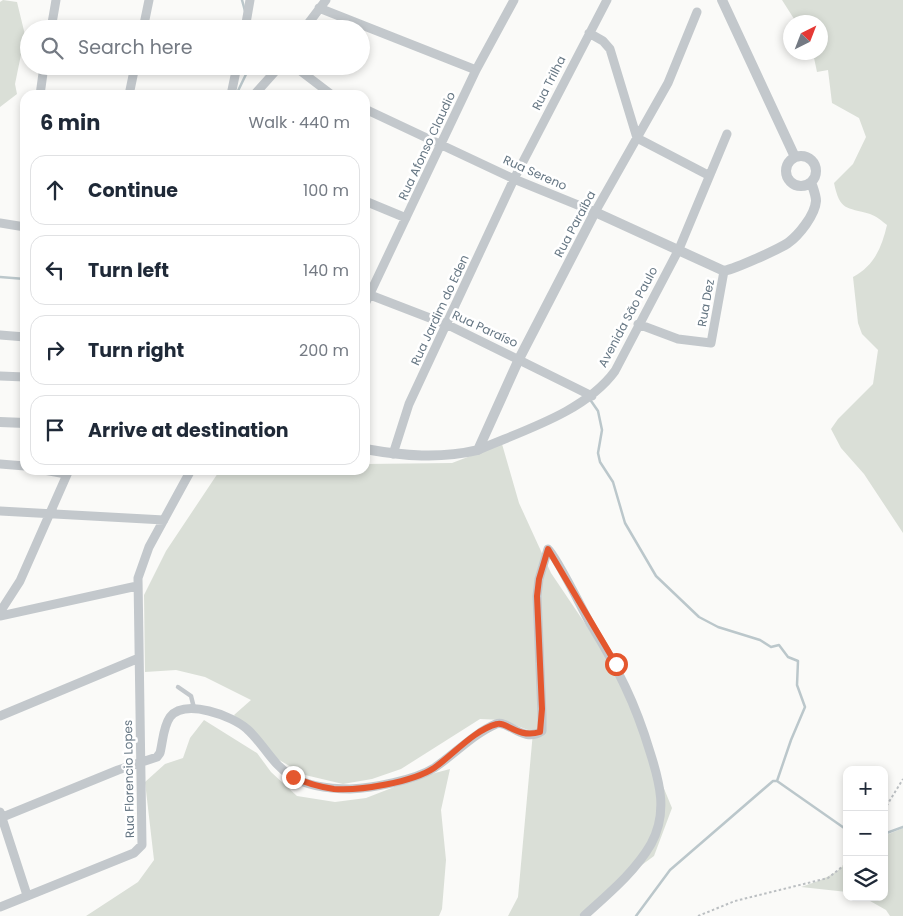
<!DOCTYPE html>
<meta charset="utf-8">
<style>
:root{--surface:#fff;--page:#f2f2f3;--text:#1f2937;--muted:#747a83;--line:#e0e1e3}
body{margin:0;font-family:Poppins,sans-serif;background:var(--page);color:var(--text)}
.controls{position:absolute;right:15px;bottom:15px;display:grid;overflow:hidden;border-radius:10px;box-shadow:0 2px 8px #0003}
.controls button{width:45px;height:45px;display:grid;place-items:center;padding:0;border:0;border-bottom:1px solid var(--line);background:var(--surface);color:var(--text);font:25px sans-serif}
.compass{position:absolute;left:783px;top:15px;width:45px;height:45px;border-radius:50%;background:var(--surface);box-shadow:0 2px 8px #0003;rotate:42deg}
.stop{position:absolute;width:15px;height:15px;margin:-11px;border:4px solid #e4572e;border-radius:50%;background:#fff}
.stop.end{background:#e4572e;border-color:#fff;box-shadow:0 1px 5px #0008}
.list{margin:0;padding:0;list-style:none}
h2{display:flex;justify-content:space-between;align-items:center;height:65px;margin:0;padding:0 20px;font-size:21px}
h2 small{font-size:16px;font-weight:400;color:var(--muted)}
.list li{display:grid;grid-template-columns:32px 1fr auto;gap:15px;align-items:center;box-sizing:border-box;height:70px;margin:0 10px 10px;padding:0 10px;border:1px solid var(--line);border-radius:15px}
.list b{display:block;font-size:19px;white-space:nowrap}
.list em{font-size:16px;font-style:normal;color:var(--muted)}
.icon{flex:none;width:28px;height:28px;fill:none;stroke:currentColor;stroke-width:2;stroke-linecap:round;stroke-linejoin:round}
.map{position:relative;flex:none;width:903px;height:916px;overflow:hidden}
.search{position:absolute;background:var(--surface);box-shadow:0 2px 8px #0003;left:20px;top:20px;width:350px;height:55px;display:flex;align-items:center;gap:12px;box-sizing:border-box;padding:0 18px;border-radius:28px;color:var(--muted);font-size:19px}
.panel{position:absolute;background:var(--surface);box-shadow:0 2px 8px #0003;left:20px;top:90px;width:350px;height:385px;border-radius:15px}
.map>svg:first-child{display:block}
.green{fill:#dadfd7}
.lines{fill:none;stroke-linecap:round;stroke-linejoin:round}
.stream{stroke:#bbc7cb;stroke-width:2.5}
.path{stroke:#bbbfc2;stroke-width:2;stroke-dasharray:2.5 2.5;stroke-linecap:butt}
.service{stroke:#c3c8cc;stroke-width:4.5}
.minor{stroke:#c3c8cc;stroke-width:9}
.tertiary{stroke:#c3c8cc;stroke-width:10}
.route{stroke:#e4572e;stroke-width:6}
.labels{text-anchor:middle;stroke-width:5;stroke-linejoin:round;paint-order:stroke}
.street-label{font-size:12px;fill:#657683;stroke:#fff}
</style>
<div class="map">
<svg width="903" height="916" viewBox="0 0 903 916">
<rect width="100%" height="100%" fill="#fafaf8"/>
<path class="green" d="M 3,0 L 17,2 L 25,35 L 15,84 L 17,94 L 0,107 L 0,2 Z
M 782,0 L 903,0 L 903,533 L 864,474 L 841,448 L 831,429 L 838,419 L 873,384 L 878,350 L 862,334 L 858,323 L 853,277 C 874,266 882,247 887,225 C 882,221 876,216 870,214 C 846,207 840,211 834,183 L 853,164 L 866,137 L 859,118 L 832,103 L 828,70 L 817,72 L 813,53 L 820,52 L 820,22 L 796,22 Z
M 502,444 L 519,503 L 551,573 L 613,665 L 672,808 L 654,856 L 612,887 L 579,916 L 508,916 L 518,897 L 533,732 L 502,720 L 480,719 L 401,769 L 372,779 L 343,784 L 305,775 L 274,757 L 253,740 L 234,715 L 251,700 L 205,677 L 176,670 L 145,672 L 144,595 L 166,551 L 220,470 L 365,470 L 365,464 L 452,463 Z
M 204,720 L 257,753 L 271,772 L 297,796 L 335,802 L 366,798 L 420,777 L 450,769 L 441,810 L 446,860 L 442,909 L 439,916 L 86,916 L 138,882 L 154,860 L 145,782 L 165,764 L 183,758 L 190,738 Z
M 903,828 L 903,916 L 890,916 L 886,910 L 863,897 L 884,897 L 884,836 Z
M 847,862 L 847,892 L 801,887 C 819,881 834,876 847,862 Z"/>
<g class="lines">
<path class="stream" d="M 242,0 L 245,11
M 236,95 L 250,66
M 0,277 L 25,279
M 589,398 L 598,411 L 602,430 L 598,453 L 600,462 L 613,482 L 625,523 L 656,576 L 699,617 L 718,627 L 760,640 L 771,647 L 779,645 L 788,657 L 798,661 L 797,685 L 805,707 L 791,740 L 777,781 L 773,781 L 670,870 L 636,916
M 777,781 L 847,830
M 884,834 L 903,827"/>
<path class="path" d="M 884,810 L 903,779
M 698,916 L 735,901 L 828,878 L 847,863"/>
<path class="service" d="M 178,687 L 191,696 L 194,708"/>
<path class="minor" d="M 319,8 L 476,70
M 51,29 L 56,0
M 143,29 L 149,0
M 245,29 L 250,0
M 304,29 L 326,0
M 589,33 L 603,41 L 610,49 L 637,138 L 708,175
M 294,66 L 332,95
M 40,95 L 44,66
M 129,95 L 135,66
M 231,95 L 237,66
M 254,95 L 280,66
M 365,109 L 514,179 L 595,212 L 668,83 L 697,12
M 365,201 L 406,218
M 0,223 L 25,227
M 365,293 L 448,325 L 592,396
M 365,304 L 476,70 L 514,0
M 638,324 L 678,339 L 711,343 L 724,271
M 0,335 L 25,337
M 0,376 L 25,377
M 478,450 C 524,430 585,412 615,371 L 679,249 L 727,134
M 393,454 L 409,404 L 514,179 L 607,0
M 0,464 L 25,466
M 44,470 L 66,474
M 0,511 L 164,520
M 0,612 L 20,581 L 69,470
M 0,616 L 137,586
M 0,716 L 139,658
M 0,812 L 27,895
M 0,818 L 118,770 L 157,757 L 160,753 C 163,741 163,727 170,717 C 185,698 233,716 247,729 C 263,743 272,764 291,776 C 307,786 331,789 350,789 C 373,788 415,780 434,768 C 455,754 473,734 496,724 C 508,719 523,744 542,731 L 542,715 L 537,596 L 539,579 L 548,549 C 556,555 583,611 591,625 C 618,669 635,702 650,752 C 660,783 668,813 651,844 C 635,872 608,894 584,916
M 0,907 L 134,853 L 142,845 L 138,578 L 149,547 L 191,470"/>
<path class="tertiary" d="M 722,0 L 795,157
M786 171a15 15 0 1 1 30 0a15 15 0 1 1-30 0Z
M 0,422 L 25,423
M 365,449 C 404,456 440,459 478,450 L 519,359 L 595,212 L 724,271 C 737,268 777,250 788,243 C 799,235 815,215 816,201 C 816,195 813,188 811,182"/>
</g>
<g class="lines">
<path class="route" d="M 293,777 C 306,783 320,787 334,789 C 360,791 413,782 434,768 C 454,754 474,730 497,724 C 506,721 518,739 540,732 L 542,709 L 537,596 L 539,579 L 548,549 L 616,664"/>
</g>
<g class="labels">
<g class="street-label">
<text transform="translate(549 83) rotate(-63)" y="4">Rua Trilha</text>
<text transform="translate(427 146) rotate(-65)" y="4">Rua Afonso Claudio</text>
<text transform="translate(535 173) rotate(24)" y="4">Rua Sereno</text>
<text transform="translate(575 224) rotate(-62)" y="4">Rua Paraíba</text>
<text transform="translate(706 303) rotate(-80)" y="4">Rua Dez</text>
<text transform="translate(440 310) rotate(-65)" y="4">Rua Jardim do Eden</text>
<text transform="translate(628 317) rotate(-62)" y="4">Avenida São Paulo</text>
<text transform="translate(485 329) rotate(25)" y="4">Rua Paraíso</text>
<text transform="translate(129 779) rotate(-91)" y="4">Rua Florencio Lopes</text>
</g>
</g>
</svg>
<div class="controls">
<button>+</button>
<button>−</button>
<button><svg class="icon" aria-label="layers" viewBox="0 0 24 24"><path d="M12 4l9 5-9 5-9-5zM3 14l9 5 9-5"/></svg></button>
</div>
<svg class="compass" viewBox="-18 -18 36 36"><path d="M0-13l5 13h-10z" fill="#e53935"/><path d="M0 13l5-13h-10z" fill="#747a83"/></svg>
<div class="stop" style="left:616px;top:664px"></div>
<div class="stop end" style="left:293px;top:777px"></div>
<div class="search"><svg class="icon" aria-label="search" viewBox="0 0 24 24"><circle cx="10" cy="10" r="6"/><path d="M15 15l6 6"/></svg>Search here</div>
<section class="panel">
<h2>6 min<small>Walk · 440 m</small></h2>
<ul class="list">
<li><svg class="icon" aria-label="ahead" viewBox="0 0 24 24"><path d="M12 20V5M6 11l6-6 6 6"/></svg><div><b>Continue</b></div><em>100 m</em></li>
<li><svg class="icon" aria-label="left" viewBox="0 0 24 24"><path d="M17 20v-9H6M10 6l-5 5 5 5"/></svg><div><b>Turn left</b></div><em>140 m</em></li>
<li><svg class="icon" aria-label="right" viewBox="0 0 24 24"><path d="M7 20v-9h11M14 6l5 5-5 5"/></svg><div><b>Turn right</b></div><em>200 m</em></li>
<li><svg class="icon" aria-label="arrive" viewBox="0 0 24 24"><path d="M6 21V4h12l-3 4 3 4H6"/></svg><div><b>Arrive at destination</b></div></li>
</ul>
</section>
</div>
